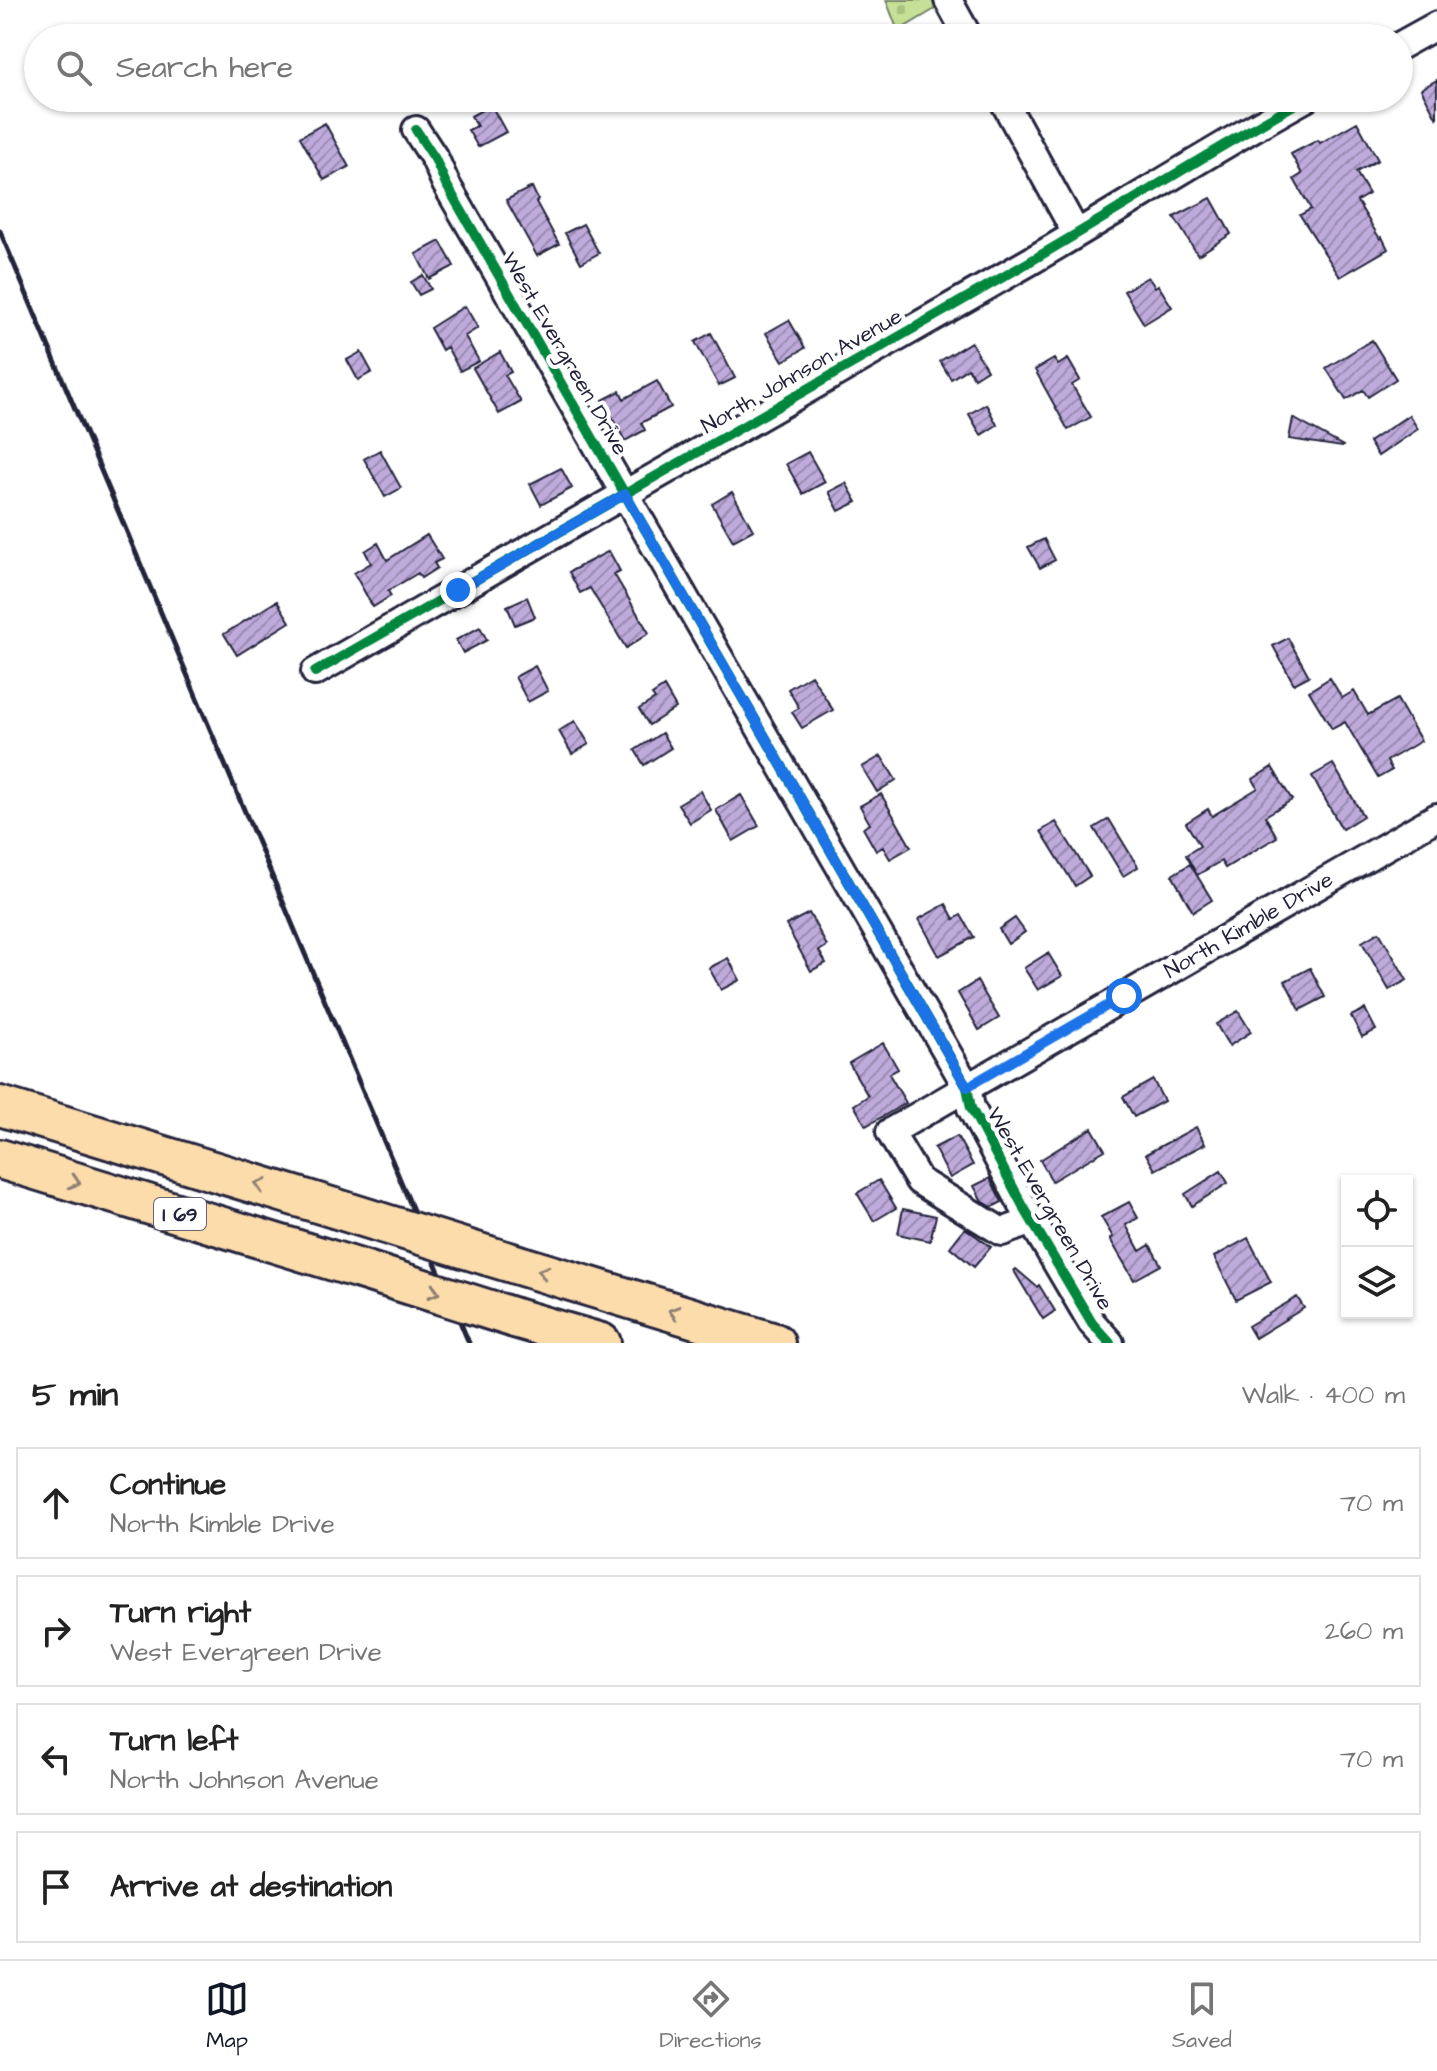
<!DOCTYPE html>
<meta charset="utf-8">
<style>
:root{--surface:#fff;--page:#f2f2f2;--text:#222;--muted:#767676;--line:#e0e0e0;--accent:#111827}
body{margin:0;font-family:"Architects Daughter",sans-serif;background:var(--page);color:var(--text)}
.controls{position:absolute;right:24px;bottom:24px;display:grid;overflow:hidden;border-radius:0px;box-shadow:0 2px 6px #0004}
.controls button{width:72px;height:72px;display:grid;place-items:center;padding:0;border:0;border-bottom:2px solid var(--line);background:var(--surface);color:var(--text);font:40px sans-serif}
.stop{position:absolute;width:24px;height:24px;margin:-18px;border:6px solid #1a73e8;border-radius:50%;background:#fff}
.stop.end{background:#1a73e8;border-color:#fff;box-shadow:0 2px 8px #0008}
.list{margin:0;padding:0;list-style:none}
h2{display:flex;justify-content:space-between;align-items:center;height:104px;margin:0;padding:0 32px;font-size:34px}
h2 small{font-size:26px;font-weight:400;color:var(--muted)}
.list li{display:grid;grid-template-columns:52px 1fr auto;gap:24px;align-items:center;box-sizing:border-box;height:112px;margin:0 16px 16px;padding:0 16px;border:2px solid var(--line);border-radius:0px}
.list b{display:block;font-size:30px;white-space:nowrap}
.list p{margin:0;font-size:26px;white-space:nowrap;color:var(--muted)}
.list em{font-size:26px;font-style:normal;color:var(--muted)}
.icon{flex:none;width:44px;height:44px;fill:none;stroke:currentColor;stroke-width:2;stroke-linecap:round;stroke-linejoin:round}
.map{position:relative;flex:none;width:1437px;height:1343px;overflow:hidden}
.search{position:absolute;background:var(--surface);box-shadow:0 2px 6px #0004;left:24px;right:24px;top:24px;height:88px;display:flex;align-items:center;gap:20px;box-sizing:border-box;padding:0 28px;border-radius:44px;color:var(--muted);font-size:30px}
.sheet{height:616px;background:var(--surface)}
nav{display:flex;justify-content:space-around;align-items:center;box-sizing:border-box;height:112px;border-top:2px solid var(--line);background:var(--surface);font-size:22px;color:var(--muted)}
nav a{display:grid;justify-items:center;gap:4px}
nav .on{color:var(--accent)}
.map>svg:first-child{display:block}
.cemetery{fill:url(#cemetery-stones);stroke:#748269;stroke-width:2}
.building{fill:url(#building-hatch);stroke:#22223b;stroke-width:2}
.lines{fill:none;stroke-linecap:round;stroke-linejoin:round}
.minor-casing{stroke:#22223b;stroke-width:32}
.highway-casing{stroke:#22223b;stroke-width:44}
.minor{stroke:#fff;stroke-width:26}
.highway{stroke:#fcdcab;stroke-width:38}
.rail{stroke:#22223b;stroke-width:5}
.highway-bridge-casing{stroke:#22223b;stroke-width:44;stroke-linecap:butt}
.highway-bridge{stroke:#fcdcab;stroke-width:38}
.cycleway-casing{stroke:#fff;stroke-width:15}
.cycleway{stroke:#00873e;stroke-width:10}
.oneway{stroke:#8f7f73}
.route{stroke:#1a73e8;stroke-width:10}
.labels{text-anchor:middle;stroke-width:8;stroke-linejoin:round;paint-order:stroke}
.shield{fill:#fff;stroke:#646476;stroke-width:2}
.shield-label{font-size:20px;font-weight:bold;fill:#22223b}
.street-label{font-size:22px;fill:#22223b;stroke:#fff}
</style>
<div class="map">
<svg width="1437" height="1343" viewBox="0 0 1437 1343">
<defs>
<pattern id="cemetery-stones" width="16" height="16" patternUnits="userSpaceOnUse" patternTransform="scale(2)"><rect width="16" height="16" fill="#c6e197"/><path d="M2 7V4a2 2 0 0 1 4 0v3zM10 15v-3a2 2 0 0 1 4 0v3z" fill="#aac183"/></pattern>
<pattern id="building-hatch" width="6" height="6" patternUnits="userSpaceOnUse" patternTransform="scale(2)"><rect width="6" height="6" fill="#beabdb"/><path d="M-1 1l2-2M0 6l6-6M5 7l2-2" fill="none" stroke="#9a8bb3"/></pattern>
</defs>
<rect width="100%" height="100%" fill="#fff"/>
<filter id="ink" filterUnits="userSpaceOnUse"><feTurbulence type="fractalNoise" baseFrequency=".0125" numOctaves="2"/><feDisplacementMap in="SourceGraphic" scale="16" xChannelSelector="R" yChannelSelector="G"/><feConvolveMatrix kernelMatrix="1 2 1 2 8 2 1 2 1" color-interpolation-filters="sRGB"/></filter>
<g filter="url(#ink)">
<path class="cemetery" d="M 886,0 L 950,0 L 898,31 Z"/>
<path class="building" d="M 1437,80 L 1437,119 L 1421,89 Z
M 491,105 L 506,132 L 478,147 L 468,130 L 477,126 L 471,116 Z
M 1357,122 L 1378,160 L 1356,172 L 1369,194 L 1357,201 L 1380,239 L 1382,237 L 1388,249 L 1340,277 L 1300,215 L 1311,209 L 1294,179 L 1302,174 L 1291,154 L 1318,140 L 1320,143 Z
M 325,123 L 349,167 L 324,180 L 300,137 Z
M 532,187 L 538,200 L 536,202 L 559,244 L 537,256 L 506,200 Z
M 1211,198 L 1231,234 L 1198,255 L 1174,217 Z
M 583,224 L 599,253 L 581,263 L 565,233 Z
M 440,241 L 454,266 L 429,279 L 416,254 Z
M 423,275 L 431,289 L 419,295 L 411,282 Z
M 1148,277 L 1155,287 L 1158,285 L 1172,307 L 1144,324 L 1124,291 Z
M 465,306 L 478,328 L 465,336 L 479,361 L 460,371 L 447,347 L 442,350 L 430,328 Z
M 789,320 L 805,348 L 783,361 L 766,333 Z
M 711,333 L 735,378 L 719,386 L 695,342 Z
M 1372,340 L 1396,379 L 1368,397 L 1363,390 L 1346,400 L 1326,368 Z
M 971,342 L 987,370 L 974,378 L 968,368 L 951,379 L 940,361 Z
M 361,352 L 372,372 L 358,380 L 347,360 Z
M 500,352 L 511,372 L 505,375 L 521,402 L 499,414 L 473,368 Z
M 1054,359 L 1058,365 L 1068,359 L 1080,380 L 1072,385 L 1091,417 L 1068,430 L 1035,370 Z
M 657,381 L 671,407 L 641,423 L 645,430 L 625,441 L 603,400 L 620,391 L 624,399 Z
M 986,404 L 997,425 L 981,435 L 969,414 Z
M 1409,415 L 1418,429 L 1378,456 L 1369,442 Z
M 1293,418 L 1343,446 L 1342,447 L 1289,439 Z
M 380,450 L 401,488 L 385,497 L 364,459 Z
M 808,452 L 825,482 L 803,494 L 786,464 Z
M 561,468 L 572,488 L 541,505 L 530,484 Z
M 846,483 L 857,502 L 839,511 L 829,492 Z
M 732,492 L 753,530 L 733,541 L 712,504 Z
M 427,535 L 442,559 L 434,563 L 437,568 L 421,578 L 418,573 L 388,591 L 391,596 L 373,607 L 354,573 L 371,563 L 365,551 L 378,543 L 387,560 Z
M 1044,539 L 1055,560 L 1040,568 L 1028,547 Z
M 609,551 L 620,571 L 614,574 L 649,633 L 626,648 L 590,588 L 580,593 L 569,572 Z
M 527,597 L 535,617 L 515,625 L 507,606 Z
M 277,601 L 290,622 L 237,655 L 224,634 Z
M 480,627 L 487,640 L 463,653 L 456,640 Z
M 1288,638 L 1309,676 L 1294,684 L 1273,646 Z
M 535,666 L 548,691 L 528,702 L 515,677 Z
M 811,675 L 833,710 L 802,728 L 792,712 L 799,708 L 788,689 Z
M 1330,678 L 1342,698 L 1354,691 L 1368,715 L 1397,699 L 1421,741 L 1387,761 L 1392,770 L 1378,778 L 1345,722 L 1332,729 L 1309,691 Z
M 664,687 L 676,708 L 649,725 L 639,709 L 655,699 L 652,695 Z
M 575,721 L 589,744 L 572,754 L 559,731 Z
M 662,733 L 671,748 L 644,765 L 635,750 Z
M 881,756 L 896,780 L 877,792 L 862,767 Z
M 1333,764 L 1363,816 L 1342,829 L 1312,776 Z
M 1272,767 L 1292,800 L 1265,816 L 1277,837 L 1225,868 L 1221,861 L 1197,875 L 1186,855 L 1200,846 L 1186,823 L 1208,809 L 1212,816 L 1258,788 L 1253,779 Z
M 700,791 L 711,810 L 690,823 L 678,804 Z
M 881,794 L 911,847 L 890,859 L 883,847 L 876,851 L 863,828 L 870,824 L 860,806 Z
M 741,795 L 759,826 L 733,841 L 716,810 Z
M 1109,819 L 1138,867 L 1123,876 L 1094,828 Z
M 1056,822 L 1090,876 L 1075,886 L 1041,831 Z
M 1190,864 L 1212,900 L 1193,912 L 1172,875 Z
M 946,904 L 954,919 L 961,915 L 974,937 L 939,956 L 919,919 Z
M 809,913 L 827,946 L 819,951 L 826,963 L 811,971 L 786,925 Z
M 1015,918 L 1025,932 L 1008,944 L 999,929 Z
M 1379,932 L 1407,980 L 1389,990 L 1362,942 Z
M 1048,953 L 1062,976 L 1038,990 L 1024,968 Z
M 728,958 L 740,980 L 721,990 L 709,968 Z
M 1310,968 L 1325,997 L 1300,1010 L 1285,981 Z
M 977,981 L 999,1018 L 979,1030 L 958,993 Z
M 1365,1009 L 1376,1030 L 1362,1037 L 1351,1016 Z
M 1238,1011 L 1251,1032 L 1229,1046 L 1216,1024 Z
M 883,1043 L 898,1069 L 889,1074 L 906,1103 L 866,1126 L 854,1105 L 868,1096 L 849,1063 Z
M 1153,1080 L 1164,1101 L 1134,1117 L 1123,1097 Z
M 1196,1127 L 1205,1144 L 1155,1170 L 1146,1154 Z
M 1092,1128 L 1105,1150 L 1052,1181 L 1040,1160 Z
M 957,1136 L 973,1165 L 950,1178 L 934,1148 Z
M 1221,1171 L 1228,1183 L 1192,1206 L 1185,1194 Z
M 990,1178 L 1002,1202 L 992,1207 L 982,1201 L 974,1186 Z
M 879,1180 L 896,1208 L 874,1221 L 857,1193 Z
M 1129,1202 L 1138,1218 L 1126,1225 L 1140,1251 L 1150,1245 L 1161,1265 L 1134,1280 L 1110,1239 L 1113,1237 L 1101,1217 Z
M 903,1209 L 936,1216 L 930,1241 L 898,1234 Z
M 965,1228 L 991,1247 L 974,1267 L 950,1247 Z
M 1248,1238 L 1271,1282 L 1236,1300 L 1214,1257 Z
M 1016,1269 L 1037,1287 L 1039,1285 L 1055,1311 L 1043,1319 L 1014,1271 Z
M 1297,1297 L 1304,1308 L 1255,1338 L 1248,1326 Z"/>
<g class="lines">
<defs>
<path id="minor" d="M 948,0 L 969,38
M 1399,46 L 1437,25
M 1002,98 L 1076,233
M 416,130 L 435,159 L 446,184 L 967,1087 L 971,1108 L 1023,1206 L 1092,1323 L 1110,1343
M 315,672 C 553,535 792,399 1029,262 C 1122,208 1212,150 1306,98
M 1032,1221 L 1002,1232 L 919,1181 L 890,1132 L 1437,817"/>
<path id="highway" d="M 0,1106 L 334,1208
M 0,1159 L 360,1269
M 489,1256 L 775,1343
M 515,1318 L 601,1343"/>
</defs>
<use href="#minor" class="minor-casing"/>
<use href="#highway" class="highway-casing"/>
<use href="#minor" class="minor"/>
<use href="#highway" class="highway"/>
<path class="rail" d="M 0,231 L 469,1343"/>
<defs>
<path id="highway-bridge" d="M 334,1208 L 489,1256
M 360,1269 L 515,1318"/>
</defs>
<use href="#highway-bridge" class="highway-bridge-casing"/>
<use href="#highway-bridge" class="highway-bridge"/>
<defs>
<path id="cycleway" d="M 416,130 L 435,159 L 446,184 L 967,1087 L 971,1108 L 1023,1206 L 1092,1323 L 1110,1343
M 315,672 C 553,535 792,399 1029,262 C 1122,208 1212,150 1306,98"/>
</defs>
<use href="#cycleway" class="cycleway-casing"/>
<use href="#cycleway" class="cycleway"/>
</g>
<defs><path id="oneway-chevron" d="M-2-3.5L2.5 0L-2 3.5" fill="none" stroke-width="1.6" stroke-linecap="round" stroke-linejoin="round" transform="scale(2)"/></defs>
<g class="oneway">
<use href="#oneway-chevron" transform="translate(75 1182) rotate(17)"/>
<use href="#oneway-chevron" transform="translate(260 1185) rotate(-163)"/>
<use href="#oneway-chevron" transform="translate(543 1272) rotate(-163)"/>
<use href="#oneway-chevron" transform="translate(434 1292) rotate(17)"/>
<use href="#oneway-chevron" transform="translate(674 1312) rotate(-163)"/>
</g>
</g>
<g class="lines" filter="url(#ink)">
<path class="route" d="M 458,590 L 625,494 L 967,1087 L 1124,996"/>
</g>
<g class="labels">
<rect class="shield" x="154" y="1198" width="52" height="32" rx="6"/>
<g class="shield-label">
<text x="180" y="1221">I 69</text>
</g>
<g class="street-label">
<text transform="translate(566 353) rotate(60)" y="8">West Evergreen Drive</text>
<text transform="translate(801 370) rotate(-30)" y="8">North Johnson Avenue</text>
<text transform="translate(1248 924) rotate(-30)" y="8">North Kimble Drive</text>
<text transform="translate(1051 1208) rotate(60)" y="8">West Evergreen Drive</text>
</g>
</g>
</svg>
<div class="controls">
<button><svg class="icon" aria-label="locate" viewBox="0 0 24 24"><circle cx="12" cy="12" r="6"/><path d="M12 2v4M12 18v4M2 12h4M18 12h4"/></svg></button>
<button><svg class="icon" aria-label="layers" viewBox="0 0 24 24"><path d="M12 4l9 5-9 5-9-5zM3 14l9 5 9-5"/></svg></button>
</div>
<div class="stop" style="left:1124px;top:996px"></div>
<div class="stop end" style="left:458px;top:590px"></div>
<div class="search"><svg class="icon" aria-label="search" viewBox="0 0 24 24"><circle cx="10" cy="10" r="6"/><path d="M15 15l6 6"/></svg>Search here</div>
</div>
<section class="sheet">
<h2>5 min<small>Walk · 400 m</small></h2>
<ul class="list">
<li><svg class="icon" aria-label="ahead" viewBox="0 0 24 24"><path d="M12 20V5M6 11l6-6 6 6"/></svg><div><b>Continue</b><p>North Kimble Drive</p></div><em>70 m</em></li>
<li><svg class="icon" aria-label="right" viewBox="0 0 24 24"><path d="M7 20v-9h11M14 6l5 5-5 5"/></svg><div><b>Turn right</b><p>West Evergreen Drive</p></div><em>260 m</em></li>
<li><svg class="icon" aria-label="left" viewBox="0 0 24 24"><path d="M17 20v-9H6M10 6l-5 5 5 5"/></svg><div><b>Turn left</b><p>North Johnson Avenue</p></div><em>70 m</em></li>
<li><svg class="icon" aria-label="arrive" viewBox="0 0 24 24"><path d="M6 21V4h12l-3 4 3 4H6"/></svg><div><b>Arrive at destination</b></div></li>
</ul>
</section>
<nav>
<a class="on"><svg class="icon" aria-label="map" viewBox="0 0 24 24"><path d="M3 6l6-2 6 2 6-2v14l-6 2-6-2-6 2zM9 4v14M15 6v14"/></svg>Map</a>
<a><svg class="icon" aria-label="directions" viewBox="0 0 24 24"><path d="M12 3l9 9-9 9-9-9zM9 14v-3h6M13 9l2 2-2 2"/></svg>Directions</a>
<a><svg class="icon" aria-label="saved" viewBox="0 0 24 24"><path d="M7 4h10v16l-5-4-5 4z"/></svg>Saved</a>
</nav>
